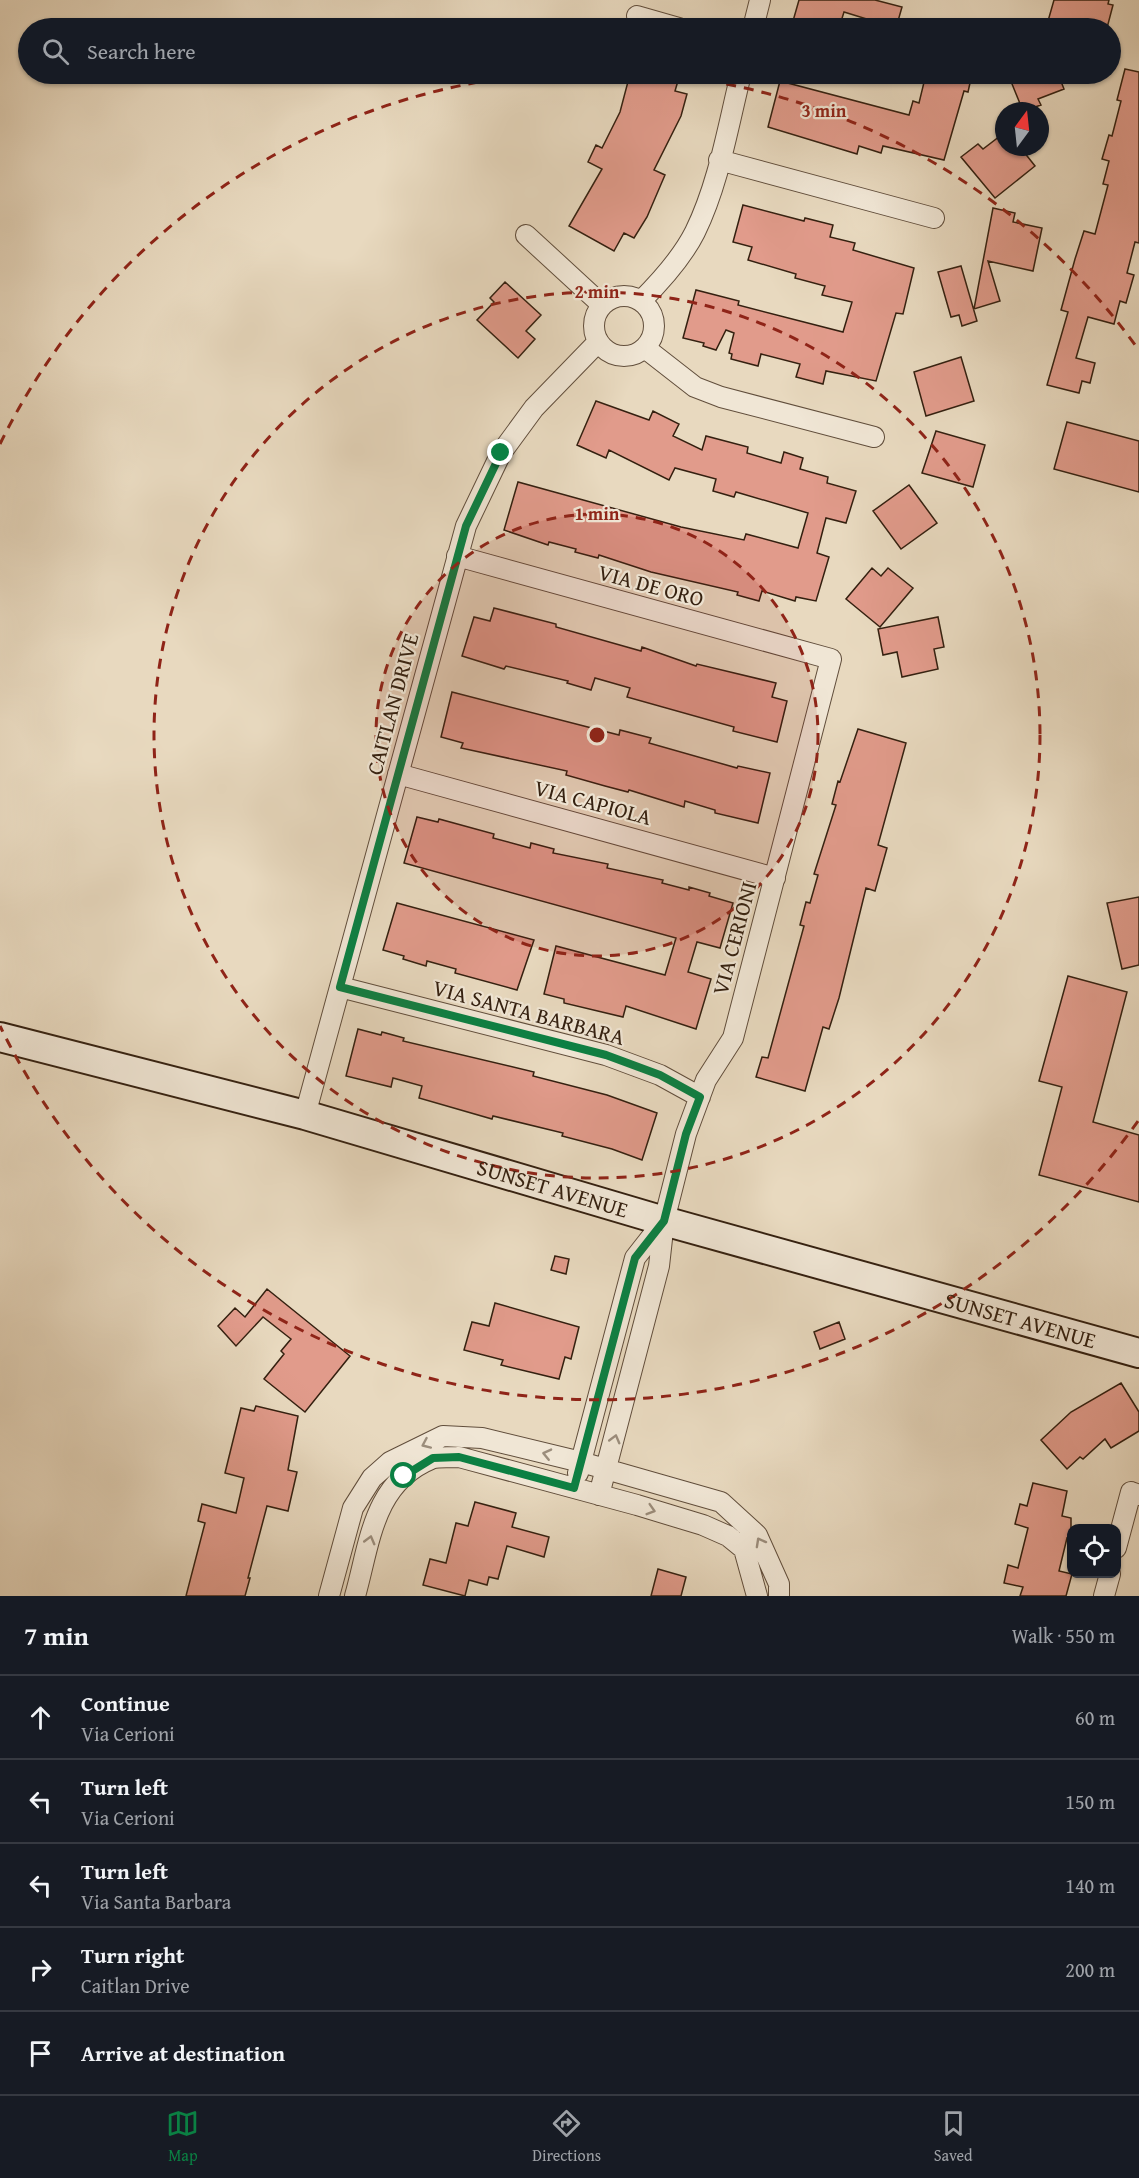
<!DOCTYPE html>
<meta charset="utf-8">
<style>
:root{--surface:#171b24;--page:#20242c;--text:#f1f3f6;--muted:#9ea1a6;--line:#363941;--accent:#0b8043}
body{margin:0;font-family:"Gentium Book Plus",serif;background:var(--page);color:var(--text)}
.controls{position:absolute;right:18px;bottom:18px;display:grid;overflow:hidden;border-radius:12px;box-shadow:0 2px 4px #0004}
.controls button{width:54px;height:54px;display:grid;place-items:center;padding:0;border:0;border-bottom:2px solid var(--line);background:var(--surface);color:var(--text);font:30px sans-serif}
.compass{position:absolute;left:995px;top:102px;width:54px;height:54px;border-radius:50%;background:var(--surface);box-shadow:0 2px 4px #0004;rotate:15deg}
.stop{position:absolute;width:18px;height:18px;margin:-14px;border:4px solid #0b8043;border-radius:50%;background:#fff}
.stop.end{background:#0b8043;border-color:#fff;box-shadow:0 2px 6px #0008}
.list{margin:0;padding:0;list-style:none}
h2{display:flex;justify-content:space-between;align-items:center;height:78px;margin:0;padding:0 24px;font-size:26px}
h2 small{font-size:20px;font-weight:400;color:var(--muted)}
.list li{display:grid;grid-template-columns:39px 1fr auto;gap:18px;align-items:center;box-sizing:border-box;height:84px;padding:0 24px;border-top:2px solid var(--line)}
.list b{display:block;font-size:22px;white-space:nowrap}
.list p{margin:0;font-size:20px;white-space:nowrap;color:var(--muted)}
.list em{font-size:20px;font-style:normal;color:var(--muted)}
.icon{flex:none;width:33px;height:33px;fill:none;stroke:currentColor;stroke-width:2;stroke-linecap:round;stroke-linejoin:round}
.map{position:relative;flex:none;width:1139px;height:1596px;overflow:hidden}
.search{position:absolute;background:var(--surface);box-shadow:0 2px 4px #0004;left:18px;right:18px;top:18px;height:66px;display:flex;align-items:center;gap:15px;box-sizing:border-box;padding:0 21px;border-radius:33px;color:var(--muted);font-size:22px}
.sheet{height:498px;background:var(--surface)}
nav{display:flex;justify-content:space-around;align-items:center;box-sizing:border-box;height:84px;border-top:2px solid var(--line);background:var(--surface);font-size:16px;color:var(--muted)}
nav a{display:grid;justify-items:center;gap:3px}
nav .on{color:var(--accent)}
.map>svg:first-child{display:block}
.building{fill:#e19b8b;stroke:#342010;stroke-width:1.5}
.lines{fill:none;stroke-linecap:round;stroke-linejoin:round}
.street-casing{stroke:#614e3c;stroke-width:22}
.secondary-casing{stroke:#342010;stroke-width:32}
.street{stroke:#f0e6d5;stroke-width:20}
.secondary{stroke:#f0e6d5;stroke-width:28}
.oneway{stroke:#9b8d7c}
.route{stroke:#0b8043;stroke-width:8}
.ring{fill:none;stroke:#8f2418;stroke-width:3;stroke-dasharray:10 8}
.labels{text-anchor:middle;stroke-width:4.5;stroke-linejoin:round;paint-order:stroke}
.street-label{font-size:22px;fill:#342010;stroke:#f0e6d5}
.centre{fill:#8f2418;stroke:#f0e6d5;stroke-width:3}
.ring-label{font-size:18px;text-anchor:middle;font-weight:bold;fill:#8f2418;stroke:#f0e6d5;stroke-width:4.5;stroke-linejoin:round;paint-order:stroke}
</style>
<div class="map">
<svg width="1139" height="1596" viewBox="0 0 1139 1596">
<rect width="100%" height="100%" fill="#e8d9bf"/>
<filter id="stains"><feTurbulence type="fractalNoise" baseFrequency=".00333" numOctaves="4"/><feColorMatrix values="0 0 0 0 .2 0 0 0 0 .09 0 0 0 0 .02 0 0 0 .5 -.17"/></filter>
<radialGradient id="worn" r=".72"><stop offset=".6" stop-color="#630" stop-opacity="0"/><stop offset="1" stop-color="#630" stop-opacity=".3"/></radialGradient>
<path class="building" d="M 799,0 L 875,0 L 902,7 L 896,28 L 868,28 L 870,20 L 844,12 L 839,28 L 791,28 Z
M 1054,0 L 1109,0 L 1108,4 L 1113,5 L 1107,28 L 1046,28 Z
M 1125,69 L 1139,72 L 1139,243 L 1135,242 L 1127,273 L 1134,275 L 1126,303 L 1120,301 L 1114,324 L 1088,317 L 1076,358 L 1095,363 L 1090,383 L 1082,381 L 1079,393 L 1047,385 L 1068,312 L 1061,310 L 1075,259 L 1084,231 L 1095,234 L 1108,185 L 1103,184 L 1109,161 L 1102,159 L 1109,135 L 1112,136 L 1121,101 L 1117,100 Z
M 630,74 L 680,74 L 675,91 L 687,94 L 681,116 L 654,170 L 665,175 L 647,217 L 634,238 L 624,233 L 614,251 L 569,226 L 602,169 L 588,162 L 596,145 L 602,148 L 620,112 Z
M 926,74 L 972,74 L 968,92 L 964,91 L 944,160 L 883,146 L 881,153 L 859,146 L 857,154 L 768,127 L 780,81 L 909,115 L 913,101 L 919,103 Z
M 1008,74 L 1058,74 L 1064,89 L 1038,99 L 1041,105 L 1023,111 Z
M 1004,133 L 1004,147 L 1020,147 L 1035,166 L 995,198 L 961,157 L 978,144 L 983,149 Z
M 743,205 L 804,221 L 805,218 L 833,225 L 830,237 L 855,243 L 853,250 L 914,268 L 903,314 L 896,313 L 876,381 L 826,371 L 823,384 L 796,377 L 800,364 L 761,354 L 758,366 L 731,359 L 732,354 L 729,353 L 734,333 L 726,330 L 716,350 L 703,346 L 704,343 L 683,338 L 696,290 L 739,301 L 738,305 L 843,332 L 852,302 L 822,295 L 825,286 L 795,278 L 796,274 L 748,260 L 752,247 L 733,242 Z
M 993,208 L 1015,213 L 1013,222 L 1042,228 L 1033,271 L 988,261 L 1000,301 L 974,309 Z
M 961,266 L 977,321 L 962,326 L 959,315 L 951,317 L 938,272 Z
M 505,282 L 541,315 L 526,331 L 535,339 L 518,358 L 477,320 L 494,302 L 490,298 Z
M 961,357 L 974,401 L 926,416 L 914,372 Z
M 596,401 L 649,420 L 653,411 L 679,424 L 673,436 L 702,450 L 706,436 L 748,447 L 747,453 L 781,463 L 784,452 L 803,458 L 800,469 L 828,477 L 827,483 L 856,491 L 846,523 L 826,518 L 817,553 L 829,557 L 816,601 L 796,597 L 795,601 L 762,591 L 759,601 L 737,595 L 738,592 L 651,572 L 599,555 L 598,558 L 575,552 L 576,549 L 549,542 L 548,545 L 504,530 L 518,482 L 681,527 L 744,540 L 746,534 L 798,548 L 808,513 L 736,492 L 734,497 L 713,491 L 716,479 L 675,468 L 669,480 L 609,450 L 606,458 L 577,445 Z
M 1067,422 L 1139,441 L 1139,492 L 1054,469 Z
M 936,431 L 985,445 L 973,487 L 922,473 Z
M 909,485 L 937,523 L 901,549 L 873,511 Z
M 872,568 L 881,576 L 888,568 L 913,588 L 880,627 L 846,599 Z
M 494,608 L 556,624 L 556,627 L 641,651 L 642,647 L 696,666 L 697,664 L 776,683 L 772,697 L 787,701 L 777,742 L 733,731 L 734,727 L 627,697 L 630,688 L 595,678 L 591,690 L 567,683 L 568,681 L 506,666 L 504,669 L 462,656 L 474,617 L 490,621 Z
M 938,617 L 944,647 L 934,649 L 938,669 L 902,677 L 897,652 L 883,655 L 878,629 Z
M 452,692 L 619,735 L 620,730 L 651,738 L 649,743 L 737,768 L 738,766 L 770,773 L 758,823 L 715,813 L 715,810 L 685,801 L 684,807 L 629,790 L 628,792 L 605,786 L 566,775 L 567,771 L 461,748 L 463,743 L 441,737 Z
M 858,729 L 906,743 L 878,845 L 887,848 L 875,891 L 866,888 L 839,998 L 829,1029 L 823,1027 L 805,1091 L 756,1077 L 762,1057 L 768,1058 L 804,926 L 800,925 L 806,902 L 810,903 L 818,875 L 814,874 L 836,805 L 832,804 L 838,781 L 840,782 Z
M 417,817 L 438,822 L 439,819 L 494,834 L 493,838 L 530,848 L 531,843 L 554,849 L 553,853 L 608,864 L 607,868 L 663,880 L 662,883 L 689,890 L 689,887 L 710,893 L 709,896 L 733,903 L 720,948 L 697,942 L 688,972 L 711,979 L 696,1029 L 626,1006 L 623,1017 L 564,1003 L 564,999 L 544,994 L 556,946 L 665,975 L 676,938 L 404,863 Z
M 1139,897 L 1139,965 L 1122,969 L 1107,903 Z
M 397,903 L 534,940 L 517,990 L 455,973 L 456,969 L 427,961 L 426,966 L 403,959 L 404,956 L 383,950 Z
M 1068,976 L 1127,992 L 1093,1122 L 1139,1135 L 1139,1202 L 1039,1175 L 1062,1087 L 1039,1081 Z
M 358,1029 L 381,1035 L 382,1032 L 404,1038 L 403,1041 L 534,1072 L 533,1076 L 607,1095 L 657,1113 L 642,1160 L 612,1149 L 562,1136 L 563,1133 L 493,1116 L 492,1119 L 419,1098 L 422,1086 L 393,1078 L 391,1087 L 346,1076 Z
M 555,1256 L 569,1259 L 566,1274 L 551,1270 Z
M 267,1289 L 350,1356 L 305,1412 L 264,1379 L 284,1354 L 281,1351 L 291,1339 L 263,1317 L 236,1346 L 218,1326 L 235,1308 L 245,1317 Z
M 495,1303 L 579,1327 L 571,1359 L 565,1357 L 559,1379 L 501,1365 L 503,1360 L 464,1350 L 472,1322 L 489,1326 Z
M 839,1322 L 845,1339 L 820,1349 L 814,1332 Z
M 1121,1383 L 1139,1412 L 1139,1431 L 1111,1448 L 1105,1439 L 1083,1459 L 1080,1457 L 1067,1469 L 1041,1440 L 1071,1412 Z
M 256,1406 L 298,1416 L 288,1470 L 297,1472 L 288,1511 L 267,1506 L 248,1578 L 250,1578 L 245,1596 L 186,1596 L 205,1523 L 198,1521 L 202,1504 L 236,1513 L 244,1478 L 225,1473 L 241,1408 L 254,1411 Z
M 1033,1483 L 1067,1491 L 1062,1516 L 1071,1518 L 1071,1539 L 1067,1538 L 1059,1571 L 1072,1574 L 1066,1596 L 1020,1596 L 1023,1587 L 1004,1583 L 1008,1565 L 1018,1568 L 1028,1528 L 1015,1524 L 1020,1504 L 1027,1506 Z
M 475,1502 L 516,1513 L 512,1527 L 549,1537 L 544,1557 L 507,1546 L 498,1579 L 489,1577 L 487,1585 L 469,1580 L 465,1596 L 423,1585 L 430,1559 L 446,1563 L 456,1523 L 468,1526 Z
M 658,1569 L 686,1577 L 681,1596 L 651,1596 Z"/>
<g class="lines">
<defs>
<path id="street" d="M 637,16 L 679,28
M 753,28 L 760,0
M 719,160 L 934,218
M 526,235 L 602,305
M594 326a30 30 0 1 1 60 0a30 30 0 1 1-60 0Z
M 641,301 C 661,281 682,258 695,232 C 719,183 728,126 741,74
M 645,348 L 695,387 L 721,397 L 874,437
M 457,556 L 831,659 L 733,1038 L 706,1080 L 686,1134 L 664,1221 L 659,1266 L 599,1495
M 398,774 L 775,878
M 340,987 L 606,1055 L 660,1075 L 700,1097
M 305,1115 L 466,526 L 501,453 L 534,408 L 598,342
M 578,1473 L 635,1258 L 664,1221
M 1116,1548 L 1131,1492 L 1139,1495
M 329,1596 L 353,1508 L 372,1478 L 390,1462 L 443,1436 L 482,1438 L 581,1462 L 721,1502 L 757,1535 L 779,1584 L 779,1596
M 355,1596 C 370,1543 373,1483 431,1459 C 439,1456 451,1458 459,1457 L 637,1505 L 703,1525 L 728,1536 L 744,1549 L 757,1596
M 1104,1596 L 1110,1574"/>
<g id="secondary">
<path id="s1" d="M 0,1037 L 305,1115 L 664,1221 L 1139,1353"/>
</g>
</defs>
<use href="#street" class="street-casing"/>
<use href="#secondary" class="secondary-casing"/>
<use href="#street" class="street"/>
<use href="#secondary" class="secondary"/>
</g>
<defs><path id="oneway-chevron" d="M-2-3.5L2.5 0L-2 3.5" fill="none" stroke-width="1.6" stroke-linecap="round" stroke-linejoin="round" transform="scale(1.5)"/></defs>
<g class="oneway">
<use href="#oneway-chevron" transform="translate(615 1439) rotate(-75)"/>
<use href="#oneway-chevron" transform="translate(426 1444) rotate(156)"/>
<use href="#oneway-chevron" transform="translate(547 1454) rotate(-167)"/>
<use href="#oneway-chevron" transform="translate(651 1510) rotate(17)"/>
<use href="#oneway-chevron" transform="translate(370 1540) rotate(-75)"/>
<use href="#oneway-chevron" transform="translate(760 1542) rotate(-119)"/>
</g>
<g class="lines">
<path class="route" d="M 404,1476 L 433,1458 L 459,1457 L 574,1488 L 635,1258 L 664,1221 L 686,1134 L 700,1097 L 660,1075 L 606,1055 L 340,987 L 466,526 L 501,453"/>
</g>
<circle cx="597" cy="735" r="221" fill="#8f2418" fill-opacity=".12"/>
<g class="ring">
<circle cx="597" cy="735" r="221"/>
<circle cx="597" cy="735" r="443"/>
<path d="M1138 1121A664 664 0 0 1 0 1026M0 444A664 664 0 0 1 539 74M655 74A664 664 0 0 1 1138 349"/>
</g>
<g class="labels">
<g class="street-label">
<text transform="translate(651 585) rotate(15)" y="8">VIA DE ORO</text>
<text transform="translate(392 704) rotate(-75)" y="8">CAITLAN DRIVE</text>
<text transform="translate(593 802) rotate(15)" y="8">VIA CAPIOLA</text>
<text transform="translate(734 938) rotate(-75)" y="8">VIA CERIONI</text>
<text transform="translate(529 1012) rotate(15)" y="8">VIA SANTA BARBARA</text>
<text dy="8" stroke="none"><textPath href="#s1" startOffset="573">SUNSET AVENUE</textPath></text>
<text dy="8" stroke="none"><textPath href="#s1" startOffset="1059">SUNSET AVENUE</textPath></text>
</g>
</g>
<circle cx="597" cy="735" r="9" class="centre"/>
<g class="ring-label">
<text x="824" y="117">3 min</text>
<text x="597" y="298">2 min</text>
<text x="597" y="520">1 min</text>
</g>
<rect width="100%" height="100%" filter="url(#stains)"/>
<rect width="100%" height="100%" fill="url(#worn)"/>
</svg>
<div class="controls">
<button><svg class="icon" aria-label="locate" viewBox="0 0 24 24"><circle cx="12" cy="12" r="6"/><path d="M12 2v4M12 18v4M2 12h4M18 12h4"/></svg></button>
</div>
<svg class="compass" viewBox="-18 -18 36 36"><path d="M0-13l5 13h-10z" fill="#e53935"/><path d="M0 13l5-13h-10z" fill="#9ea1a6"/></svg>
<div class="stop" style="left:404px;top:1476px"></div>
<div class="stop end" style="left:501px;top:453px"></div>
<div class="search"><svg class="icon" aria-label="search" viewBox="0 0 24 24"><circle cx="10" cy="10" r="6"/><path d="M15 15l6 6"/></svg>Search here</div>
</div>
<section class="sheet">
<h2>7 min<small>Walk · 550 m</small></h2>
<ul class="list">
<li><svg class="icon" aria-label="ahead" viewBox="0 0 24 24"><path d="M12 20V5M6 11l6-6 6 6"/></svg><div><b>Continue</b><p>Via Cerioni</p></div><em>60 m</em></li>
<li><svg class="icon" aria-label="left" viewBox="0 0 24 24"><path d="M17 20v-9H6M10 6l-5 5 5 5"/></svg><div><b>Turn left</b><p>Via Cerioni</p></div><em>150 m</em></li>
<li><svg class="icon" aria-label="left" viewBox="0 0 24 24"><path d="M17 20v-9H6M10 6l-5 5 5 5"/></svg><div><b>Turn left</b><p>Via Santa Barbara</p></div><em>140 m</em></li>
<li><svg class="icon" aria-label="right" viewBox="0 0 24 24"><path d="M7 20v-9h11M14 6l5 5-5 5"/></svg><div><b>Turn right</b><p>Caitlan Drive</p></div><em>200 m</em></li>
<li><svg class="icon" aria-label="arrive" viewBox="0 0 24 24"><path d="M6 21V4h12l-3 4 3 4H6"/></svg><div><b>Arrive at destination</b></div></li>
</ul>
</section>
<nav>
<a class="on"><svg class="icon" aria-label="map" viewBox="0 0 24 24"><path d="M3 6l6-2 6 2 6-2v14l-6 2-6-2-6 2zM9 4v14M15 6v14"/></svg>Map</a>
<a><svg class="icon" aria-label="directions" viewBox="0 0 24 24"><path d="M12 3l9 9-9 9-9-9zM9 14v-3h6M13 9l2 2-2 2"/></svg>Directions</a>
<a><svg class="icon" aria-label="saved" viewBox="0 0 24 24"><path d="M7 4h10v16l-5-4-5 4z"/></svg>Saved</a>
</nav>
